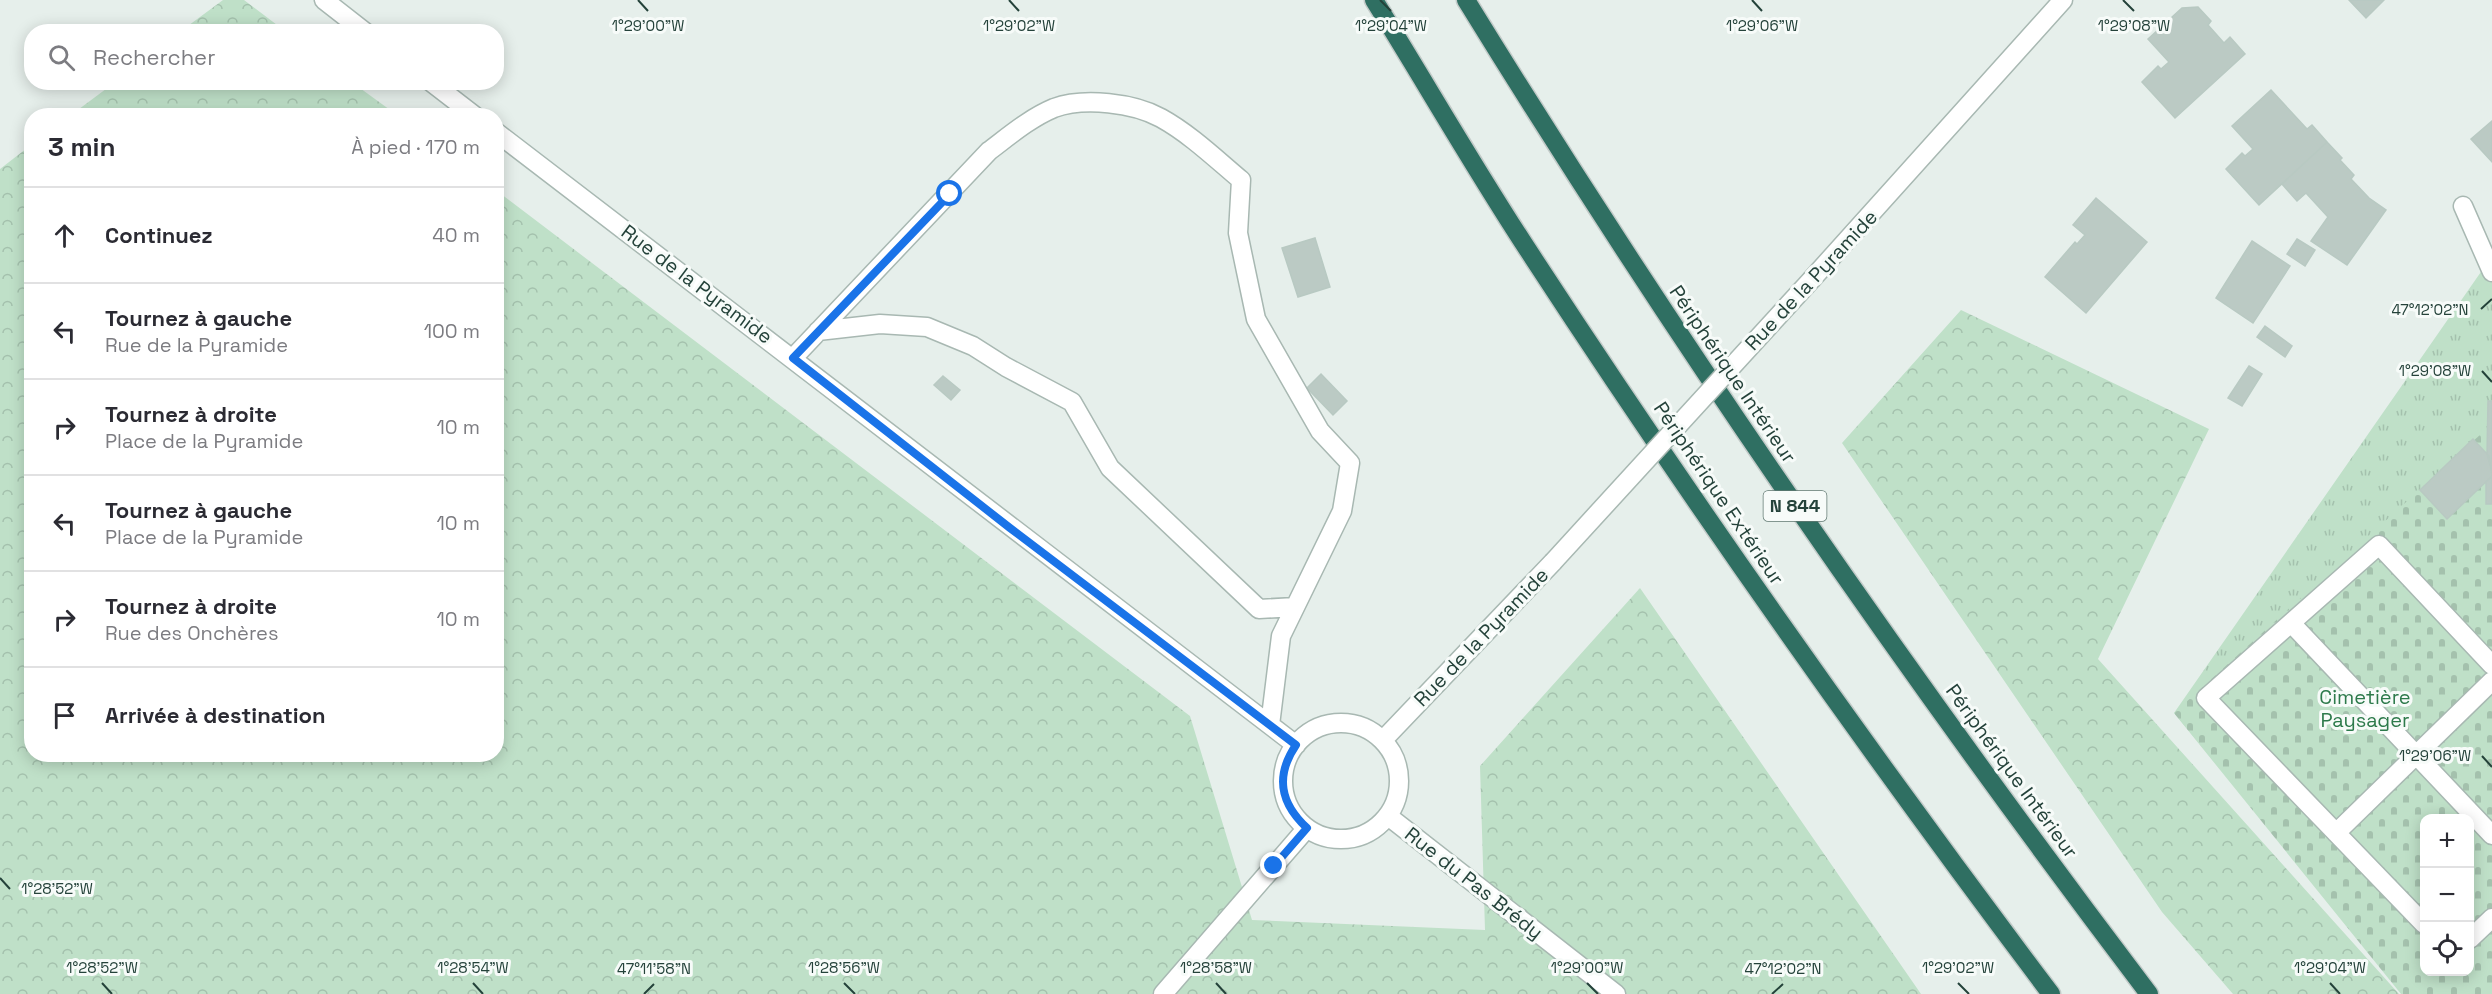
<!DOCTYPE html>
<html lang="fr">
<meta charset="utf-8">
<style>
:root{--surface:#fff;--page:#f7f7f7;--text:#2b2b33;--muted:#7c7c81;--line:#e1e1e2}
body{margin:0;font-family:"Space Grotesk",sans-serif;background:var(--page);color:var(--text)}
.controls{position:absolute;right:18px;bottom:18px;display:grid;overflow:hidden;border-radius:12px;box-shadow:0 3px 15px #0003}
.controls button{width:54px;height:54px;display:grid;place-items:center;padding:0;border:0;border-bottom:2px solid var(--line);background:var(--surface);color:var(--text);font:30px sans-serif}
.stop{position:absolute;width:18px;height:18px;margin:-14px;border:4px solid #1a73e8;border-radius:50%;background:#fff}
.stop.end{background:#1a73e8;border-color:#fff;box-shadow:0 2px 6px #0008}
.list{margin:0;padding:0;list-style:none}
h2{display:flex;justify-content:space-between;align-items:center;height:78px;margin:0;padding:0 24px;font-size:26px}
h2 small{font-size:20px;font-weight:400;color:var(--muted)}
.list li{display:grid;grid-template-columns:39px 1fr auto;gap:18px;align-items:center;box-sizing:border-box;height:96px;padding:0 24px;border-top:2px solid var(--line)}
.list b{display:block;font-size:22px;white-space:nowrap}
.list p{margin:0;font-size:20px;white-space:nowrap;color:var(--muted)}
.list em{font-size:20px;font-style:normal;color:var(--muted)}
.icon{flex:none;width:33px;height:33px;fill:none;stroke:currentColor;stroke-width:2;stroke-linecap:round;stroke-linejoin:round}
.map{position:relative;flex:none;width:2492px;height:994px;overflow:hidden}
.search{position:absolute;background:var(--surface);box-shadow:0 3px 15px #0003;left:24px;top:24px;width:480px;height:66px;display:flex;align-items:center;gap:15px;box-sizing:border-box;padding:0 21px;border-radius:24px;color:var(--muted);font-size:22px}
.panel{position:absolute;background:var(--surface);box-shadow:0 3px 15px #0003;left:24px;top:108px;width:480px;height:654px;border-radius:24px}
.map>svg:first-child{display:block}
.grass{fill:url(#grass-tufts);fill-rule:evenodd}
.forest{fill:url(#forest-crowns)}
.cemetery{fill:url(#cemetery-stones);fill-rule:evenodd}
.building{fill:#bbcac4;stroke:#b8c9c2;stroke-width:1.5}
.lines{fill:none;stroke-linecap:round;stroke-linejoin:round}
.minor-casing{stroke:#a8b8b2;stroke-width:21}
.highway-casing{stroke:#c2cac8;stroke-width:21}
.minor{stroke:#fff;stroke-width:18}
.highway{stroke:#2f6f62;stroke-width:18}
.minor-bridge-casing{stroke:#a8b8b2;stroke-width:21;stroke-linecap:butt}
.minor-bridge{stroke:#fff;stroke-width:18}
.route{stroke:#1a73e8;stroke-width:8}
.ticks{fill:none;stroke:#24423a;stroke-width:2}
.labels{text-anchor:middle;stroke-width:6;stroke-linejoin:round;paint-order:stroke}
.shield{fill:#f7fbf9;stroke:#637a73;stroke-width:1.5}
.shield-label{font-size:18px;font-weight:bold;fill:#24423a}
.street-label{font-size:20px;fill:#24423a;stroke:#f7fbf9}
.park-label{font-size:20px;fill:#2d7a4b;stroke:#f7fbf9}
.ticks-label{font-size:15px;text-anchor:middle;fill:#24423a;stroke:#f7fbf9;stroke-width:6;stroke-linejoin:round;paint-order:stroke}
</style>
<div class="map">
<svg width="2492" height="994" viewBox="0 0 2492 994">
<defs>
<pattern id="grass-tufts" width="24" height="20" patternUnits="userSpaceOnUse" patternTransform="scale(1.5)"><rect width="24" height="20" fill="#bfe0c8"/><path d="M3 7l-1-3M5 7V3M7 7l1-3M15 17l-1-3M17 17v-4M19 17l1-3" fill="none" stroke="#a4c1ad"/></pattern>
<pattern id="forest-crowns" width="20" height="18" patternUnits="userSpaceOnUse" patternTransform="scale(1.5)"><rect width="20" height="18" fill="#bfe0c8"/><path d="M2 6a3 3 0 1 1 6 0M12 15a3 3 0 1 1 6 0" fill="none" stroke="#a4c1ad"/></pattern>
<pattern id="cemetery-stones" width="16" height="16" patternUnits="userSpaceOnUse" patternTransform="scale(1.5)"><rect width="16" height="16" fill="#bfe0c8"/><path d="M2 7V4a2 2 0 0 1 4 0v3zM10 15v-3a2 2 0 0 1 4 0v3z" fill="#a4c1ad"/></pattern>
</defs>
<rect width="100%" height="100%" fill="#e6efeb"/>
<path class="grass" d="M 2492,256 L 2492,994 L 2407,994 L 2174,713 ZM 2424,818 L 2470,818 L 2470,972 L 2424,972 Z"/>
<path class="forest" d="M 223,0 L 244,0 L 285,31 L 181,31 Z
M 114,83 L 353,83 L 397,115 L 71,115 Z
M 31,145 L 32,754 L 496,754 L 497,191 L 1190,716 L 1252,920 L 1485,930 L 1480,766 L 1640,588 L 1921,994 L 0,994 L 0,169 Z
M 1961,310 L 2209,429 L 2098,659 L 2399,994 L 2233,994 L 2162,912 L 1842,443 Z"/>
<path class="cemetery" d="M 2492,424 L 2492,994 L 2401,994 L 2174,713 ZM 2424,818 L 2470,818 L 2470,972 L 2424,972 Z"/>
<path class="building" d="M 2349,0 L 2384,0 L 2366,18 Z
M 2198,7 L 2211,21 L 2208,25 L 2224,43 L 2230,37 L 2245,54 L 2175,118 L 2142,82 L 2158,66 L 2161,69 L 2169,62 L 2148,39 L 2182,8 Z
M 2271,90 L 2307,129 L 2312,125 L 2327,142 L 2259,205 L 2226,169 L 2242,153 L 2245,156 L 2253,149 L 2232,126 Z
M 2492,121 L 2492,162 L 2471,139 Z
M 2327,142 L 2342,158 L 2340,160 L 2354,175 L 2351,179 L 2369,198 L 2386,210 L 2347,265 L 2311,241 L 2328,217 L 2306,193 L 2297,201 L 2282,184 Z
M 2096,198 L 2147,242 L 2086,313 L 2045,277 L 2075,242 L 2077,244 L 2085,235 L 2073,225 Z
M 1315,238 L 1330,287 L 1298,297 L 1282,248 Z
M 2297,239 L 2315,250 L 2305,266 L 2287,254 Z
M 2252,241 L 2290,266 L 2253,323 L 2216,298 Z
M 2265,326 L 2292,346 L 2285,357 L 2257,337 Z
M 2249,366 L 2262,374 L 2242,406 L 2228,398 Z
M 1321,374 L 1347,401 L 1333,415 L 1307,388 Z
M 943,376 L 960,390 L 951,400 L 934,385 Z
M 2488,401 L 2492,401 L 2492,472 L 2487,454 Z
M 2473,439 L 2489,456 L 2492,476 L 2447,519 L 2420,490 Z
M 2492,476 L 2492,504 L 2486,504 L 2486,482 Z"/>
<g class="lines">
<defs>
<path id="minor" d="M 324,0 L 365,32
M 431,82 L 475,116
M 496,132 L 1296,745
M 2463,206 L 2492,272
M 1812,279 L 2063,0
M 818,331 L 880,324 L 927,327 L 973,346 L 1006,367 L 1072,402 L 1110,468 L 1259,609 L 1295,607
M 793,358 L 989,151 C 1009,136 1030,118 1054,108 C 1084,97 1134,103 1161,118 C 1190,134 1216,159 1241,180 L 1238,233 L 1256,319 L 1320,431 L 1350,463 L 1342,511 L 1281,636 L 1270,725
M 2291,623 L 2492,835
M1283 781a58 58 0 1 1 116 0a58 58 0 1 1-116 0Z
M 1383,740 L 1553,562
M 1388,816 L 1616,994
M 2336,833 L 2492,681
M 2424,924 L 2206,698 L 2379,545 L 2492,665
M 2470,939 L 2492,918
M 1163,994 L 1307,828"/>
<path id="highway" d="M 1374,0 C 1425,82 1473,166 1526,247 C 1692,502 1868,751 2051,994
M 1466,0 C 1677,343 1906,673 2149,994"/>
</defs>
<use href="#minor" class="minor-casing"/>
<use href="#highway" class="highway-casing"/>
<use href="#minor" class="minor"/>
<use href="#highway" class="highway"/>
<defs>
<path id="minor-bridge" d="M 1553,562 L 1812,279"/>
</defs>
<use href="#minor-bridge" class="minor-bridge-casing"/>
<use href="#minor-bridge" class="minor-bridge"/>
</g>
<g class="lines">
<path class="route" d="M 950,194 L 793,358 L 1010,528 L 1296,745 C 1275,776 1280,803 1307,828 L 1274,866"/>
</g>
<path class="ticks" d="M 638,0 L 648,11M 1009,0 L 1019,11M 1380,0 L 1391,11M 1752,0 L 1762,11M 2123,0 L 2134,11M 2481,309 L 2492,299M 2482,371 L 2492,382M 2482,756 L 2492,767M 0,878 L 10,889M 102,983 L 112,994M 473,983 L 483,994M 844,983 L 855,994M 1216,983 L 1226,994M 1587,983 L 1598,994M 1958,983 L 1969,994M 2330,983 L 2340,994M 644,994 L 654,984M 1772,994 L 1783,984"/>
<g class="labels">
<rect class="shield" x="1763.5" y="491" width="63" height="30" rx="4.5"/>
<g class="shield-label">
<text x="1795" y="512">N 844</text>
</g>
<g class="street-label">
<text transform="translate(1811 280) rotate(-47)" y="7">Rue de la Pyramide</text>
<text transform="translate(697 284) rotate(37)" y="7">Rue de la Pyramide</text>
<text transform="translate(1733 374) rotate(56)" y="7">Périphérique Intérieur</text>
<text transform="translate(1719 493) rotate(56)" y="7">Périphérique Extérieur</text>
<text transform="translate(1481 637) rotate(-46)" y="7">Rue de la Pyramide</text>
<text transform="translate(2012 771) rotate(54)" y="7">Périphérique Intérieur</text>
<text transform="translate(1474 883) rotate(38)" y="7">Rue du Pas Brédy</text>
</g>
<g class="park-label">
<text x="2365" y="704">Cimetière<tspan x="2365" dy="23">Paysager</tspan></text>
</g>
</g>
<g class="ticks-label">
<text x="648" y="31">1°29'00"W</text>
<text x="1019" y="31">1°29'02"W</text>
<text x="1391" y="31">1°29'04"W</text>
<text x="1762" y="31">1°29'06"W</text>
<text x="2134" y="31">1°29'08"W</text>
<text x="2430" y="315">47°12'02"N</text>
<text x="2435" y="376">1°29'08"W</text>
<text x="2435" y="761">1°29'06"W</text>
<text x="57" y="894">1°28'52"W</text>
<text x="102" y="973">1°28'52"W</text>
<text x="473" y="973">1°28'54"W</text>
<text x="844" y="973">1°28'56"W</text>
<text x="1216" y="973">1°28'58"W</text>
<text x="1587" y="973">1°29'00"W</text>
<text x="1958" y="973">1°29'02"W</text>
<text x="2330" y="973">1°29'04"W</text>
<text x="654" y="974">47°11'58"N</text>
<text x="1783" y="974">47°12'02"N</text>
</g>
</svg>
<div class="controls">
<button>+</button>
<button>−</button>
<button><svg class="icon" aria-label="locate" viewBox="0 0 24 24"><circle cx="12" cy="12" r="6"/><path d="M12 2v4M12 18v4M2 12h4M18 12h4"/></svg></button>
</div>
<div class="stop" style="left:950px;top:194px"></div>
<div class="stop end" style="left:1274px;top:866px"></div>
<div class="search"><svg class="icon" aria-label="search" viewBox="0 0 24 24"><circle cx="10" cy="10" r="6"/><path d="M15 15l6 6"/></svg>Rechercher</div>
<section class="panel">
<h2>3 min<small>À pied · 170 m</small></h2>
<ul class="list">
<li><svg class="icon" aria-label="ahead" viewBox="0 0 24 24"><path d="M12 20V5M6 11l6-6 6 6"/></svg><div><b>Continuez</b></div><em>40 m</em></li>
<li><svg class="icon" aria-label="left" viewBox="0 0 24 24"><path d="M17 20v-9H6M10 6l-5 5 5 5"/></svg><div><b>Tournez à gauche</b><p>Rue de la Pyramide</p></div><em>100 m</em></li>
<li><svg class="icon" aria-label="right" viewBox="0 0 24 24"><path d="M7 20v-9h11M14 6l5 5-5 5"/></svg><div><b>Tournez à droite</b><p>Place de la Pyramide</p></div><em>10 m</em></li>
<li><svg class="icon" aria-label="left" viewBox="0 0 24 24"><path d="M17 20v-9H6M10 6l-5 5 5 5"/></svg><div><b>Tournez à gauche</b><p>Place de la Pyramide</p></div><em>10 m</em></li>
<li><svg class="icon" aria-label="right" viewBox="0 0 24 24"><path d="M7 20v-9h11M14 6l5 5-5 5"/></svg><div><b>Tournez à droite</b><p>Rue des Onchères</p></div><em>10 m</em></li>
<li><svg class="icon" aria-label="arrive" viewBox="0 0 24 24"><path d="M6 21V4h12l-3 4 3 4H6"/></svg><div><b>Arrivée à destination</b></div></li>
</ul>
</section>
</div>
